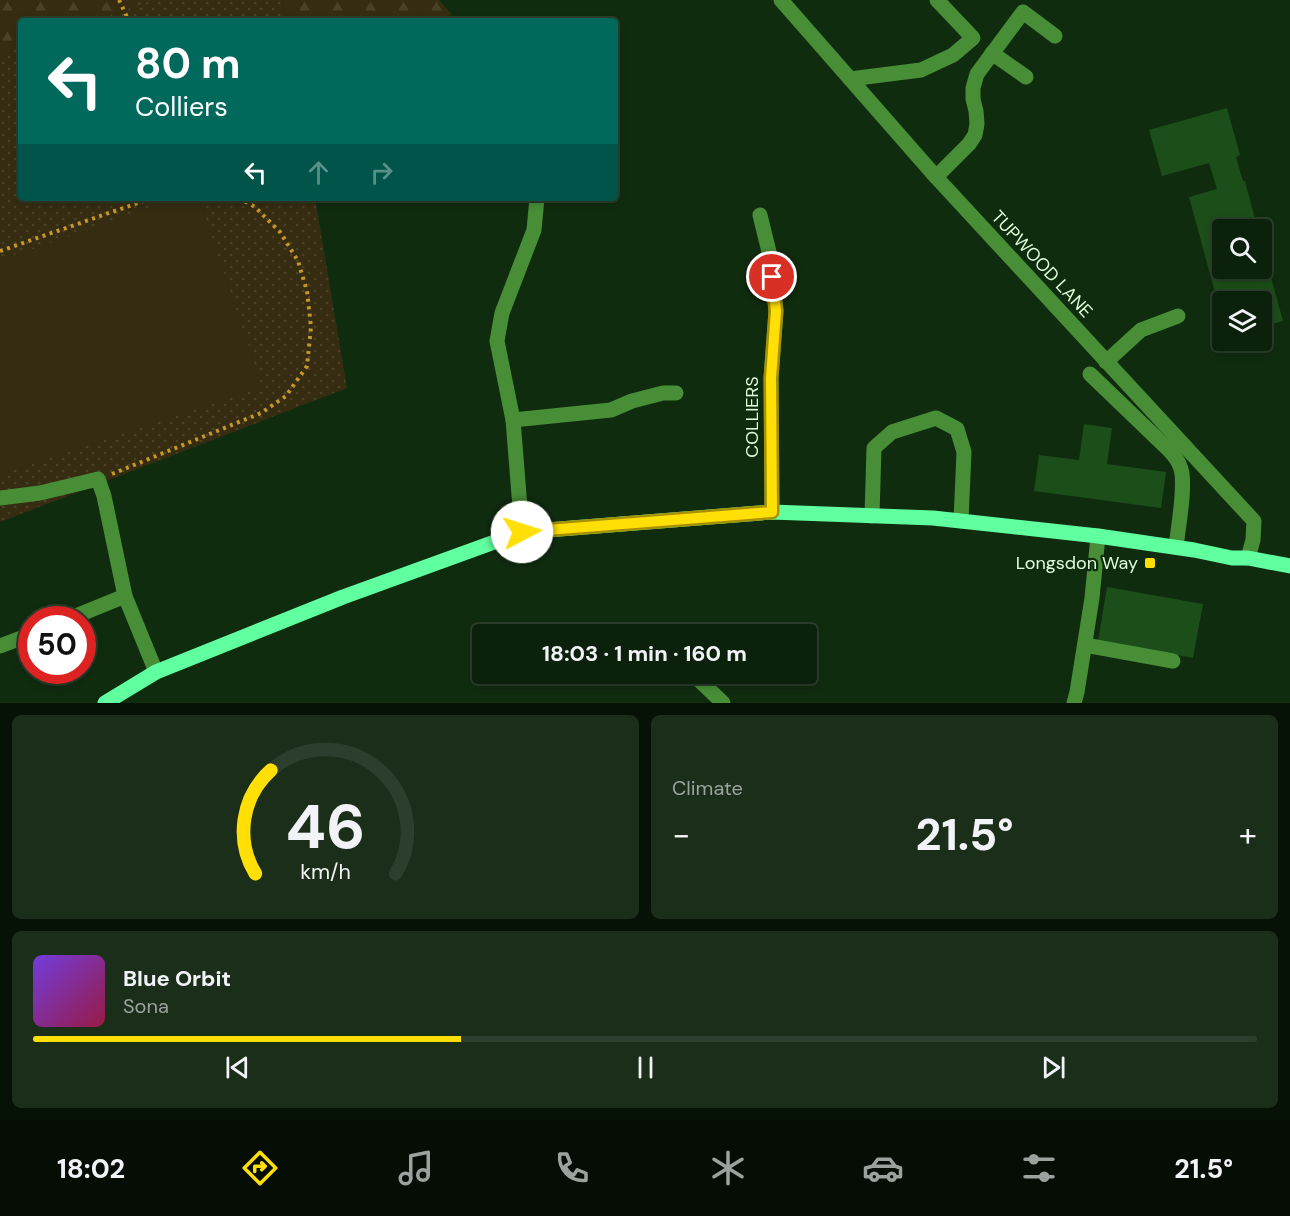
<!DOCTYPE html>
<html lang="en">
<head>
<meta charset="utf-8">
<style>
  body { margin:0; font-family:"DM Sans",sans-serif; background:#1a2e19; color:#f1f3f6; height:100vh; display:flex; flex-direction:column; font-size:22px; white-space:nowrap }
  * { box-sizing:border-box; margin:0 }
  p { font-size:20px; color:#9aa39d }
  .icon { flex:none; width:33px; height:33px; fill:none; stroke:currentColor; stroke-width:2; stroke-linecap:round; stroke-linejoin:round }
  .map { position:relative; height:703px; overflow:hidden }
  .side { display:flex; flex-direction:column; gap:12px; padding:12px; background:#071206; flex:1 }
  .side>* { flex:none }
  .top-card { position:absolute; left:18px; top:18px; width:600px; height:183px; border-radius:6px; box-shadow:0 3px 9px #0003,0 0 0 2px #2c3e2c; background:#00695c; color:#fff; overflow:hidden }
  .tools { position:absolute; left:1212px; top:219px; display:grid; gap:12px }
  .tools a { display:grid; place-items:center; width:60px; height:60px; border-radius:6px; background:#0c210b; box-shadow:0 3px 9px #0003,0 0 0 2px #2c3e2c; font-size:30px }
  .speed { position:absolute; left:18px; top:606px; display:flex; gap:12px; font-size:30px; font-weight:700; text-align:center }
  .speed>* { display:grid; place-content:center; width:78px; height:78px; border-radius:50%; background:#0c210b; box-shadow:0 3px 9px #0003,0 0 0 2px #2c3e2c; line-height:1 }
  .speed .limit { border:9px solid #d22; background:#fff; color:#111 }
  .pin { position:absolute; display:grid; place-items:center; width:51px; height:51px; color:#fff; margin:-26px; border:3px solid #fff; border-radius:50%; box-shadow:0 2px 6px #0007 }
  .me { position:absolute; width:66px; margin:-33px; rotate:85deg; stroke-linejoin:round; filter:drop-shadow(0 0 4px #0008) }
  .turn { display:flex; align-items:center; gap:21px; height:126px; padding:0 18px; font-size:27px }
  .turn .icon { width:78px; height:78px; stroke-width:2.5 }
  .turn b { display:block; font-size:42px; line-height:51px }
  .lanes { display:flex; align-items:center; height:57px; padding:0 18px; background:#0003; justify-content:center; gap:30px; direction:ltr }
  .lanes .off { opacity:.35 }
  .big { font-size:45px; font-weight:700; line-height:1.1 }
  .side .card { flex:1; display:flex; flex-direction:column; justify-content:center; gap:9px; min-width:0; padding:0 21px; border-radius:9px; background:#1a2e19 }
  .side .dial { align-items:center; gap:0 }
  .dial svg { height:156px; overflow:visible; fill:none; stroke:#2c3e2c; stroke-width:7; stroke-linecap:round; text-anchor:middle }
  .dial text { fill:#f1f3f6; stroke:none }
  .song { display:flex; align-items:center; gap:18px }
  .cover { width:72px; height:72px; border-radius:9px; background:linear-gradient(135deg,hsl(260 70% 55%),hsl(340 70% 35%)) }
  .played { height:6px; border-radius:3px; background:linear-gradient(90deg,#ffdf05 35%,#2c3e2c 35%) }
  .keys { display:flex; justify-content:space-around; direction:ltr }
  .heat { display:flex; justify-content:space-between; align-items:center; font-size:33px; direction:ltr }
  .side .tiles { flex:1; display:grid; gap:12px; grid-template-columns:1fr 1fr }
  .card:last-child { grid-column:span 2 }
  .trip { position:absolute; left:472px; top:624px; width:345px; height:60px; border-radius:6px; background:#0c210b; box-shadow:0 3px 9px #0003,0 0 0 2px #2c3e2c; font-weight:700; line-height:60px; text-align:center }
  .dock { display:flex; height:96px; justify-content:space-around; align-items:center; background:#050d04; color:#9aa39d }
  .dock .icon { width:42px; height:42px }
  .dock .selected { color:#ffdf05 }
  .dock b { font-size:27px; color:#f1f3f6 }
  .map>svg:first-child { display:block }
  .forest { fill:url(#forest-firs) }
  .park { fill:url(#park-dots) }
  .pitch { fill:#362c11 }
  .building { fill:#1b4e19 }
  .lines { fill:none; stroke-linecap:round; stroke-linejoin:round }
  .path { stroke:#c69827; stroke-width:4; stroke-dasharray:3 4.5; stroke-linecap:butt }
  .minor { stroke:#478e37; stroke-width:15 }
  .major { stroke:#60ffa0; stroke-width:15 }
  .route-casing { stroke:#a69103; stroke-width:15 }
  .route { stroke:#ffdf05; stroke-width:10 }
  .poi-dot { fill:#ffdf05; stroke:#102c0f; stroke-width:2 }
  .labels { text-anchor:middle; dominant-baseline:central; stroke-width:4.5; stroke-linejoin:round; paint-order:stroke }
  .street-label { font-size:18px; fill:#deffd9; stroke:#102c0f }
  .poi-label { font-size:18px; fill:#deffd9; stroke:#102c0f; text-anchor:end }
</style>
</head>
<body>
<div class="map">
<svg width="1290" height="703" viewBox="0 0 1290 703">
  <defs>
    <pattern id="forest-firs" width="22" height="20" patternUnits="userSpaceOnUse" patternTransform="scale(1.5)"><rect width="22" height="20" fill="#362c11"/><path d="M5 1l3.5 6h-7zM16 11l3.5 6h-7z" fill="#494128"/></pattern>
    <pattern id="park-dots" width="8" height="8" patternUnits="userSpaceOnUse" patternTransform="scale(1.5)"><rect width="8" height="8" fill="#362c11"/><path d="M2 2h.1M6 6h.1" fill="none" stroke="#494128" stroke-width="1.8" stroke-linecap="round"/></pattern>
  </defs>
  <rect width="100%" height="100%" fill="#102c0f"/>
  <g class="forest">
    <polygon points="0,0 154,0 93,21 21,21 21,46 0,53"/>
    <polygon points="282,0 439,0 452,15 429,21 285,21"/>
  </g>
  <g class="park">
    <polygon points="154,0 282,0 285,21 93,21"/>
    <polygon points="21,46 21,198 315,198 347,388 0,522 0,53"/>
  </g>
  <polygon class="pitch" points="182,198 199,198 262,386 0,475 0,260"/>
  <g class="building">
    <polygon points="1227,108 1240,155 1236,157 1243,181 1245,181 1258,230 1222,230 1222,268 1262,268 1262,245 1283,321 1262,327 1262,302 1222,302 1222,318 1189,197 1217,189 1209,163 1162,176 1149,130"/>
    <polygon points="1084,424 1112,428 1107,464 1166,472 1161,508 1034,491 1039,455 1079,460"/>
    <polygon points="1107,587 1203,604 1193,658 1098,641"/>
  </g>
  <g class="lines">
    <g class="path">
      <polyline points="119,0 129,21"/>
      <polyline points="0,251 152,198"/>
      <polyline points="112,474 261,413 286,396 307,366 311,327 307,291 298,261 280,232 255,207 239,198"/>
    </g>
    <g class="minor">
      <polyline points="781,0 936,177 1254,521 1253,540 1248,558"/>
      <polyline points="992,53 1026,77"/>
      <polyline points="850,79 921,70 953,55 973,38 937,0"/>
      <polyline points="936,177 969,144 975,135 977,124 976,111 973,99 973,88 977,74 1023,12 1055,36"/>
      <polyline points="760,215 771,260 776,311 771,378 772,512"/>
      <polyline points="1106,362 1141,330 1178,316"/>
      <path d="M1090,374L1168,449C1174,455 1179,461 1181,469C1186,486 1178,528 1176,547"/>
      <polyline points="513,420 611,410 632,401 663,393 676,393"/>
      <polyline points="0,498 40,493 98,479 104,496 125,596 156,672"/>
      <polyline points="872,516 874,448 892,432 936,418 957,429 964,452 961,521"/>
      <polyline points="522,532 513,420 497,341 502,313 534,230 537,198"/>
      <polyline points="66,620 125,596"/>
      <polyline points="1085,645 1173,661"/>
      <polyline points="0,646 32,634"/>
      <polyline points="689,674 697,678 723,703"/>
      <polyline points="1074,703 1077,692 1092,598 1098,536"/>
    </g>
    <polyline class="major" points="105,703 156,672 343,597 522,532 772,512 933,518 1098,536 1194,550 1232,558 1248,558 1290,566"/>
  </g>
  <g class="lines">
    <g class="route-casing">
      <polyline id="route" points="522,532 772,512 771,378 776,311 772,277"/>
    </g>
    <use href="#route" class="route"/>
  </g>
  <rect class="poi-dot" x="1144" y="557" width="12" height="12" rx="3"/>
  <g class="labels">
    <g class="street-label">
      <text transform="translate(1042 264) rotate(47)">TUPWOOD LANE</text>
      <text transform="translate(752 417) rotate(-90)">COLLIERS</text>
    </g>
    <g class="poi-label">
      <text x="1138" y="563">Longsdon Way</text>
    </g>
  </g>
</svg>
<div class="tools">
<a><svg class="icon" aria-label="search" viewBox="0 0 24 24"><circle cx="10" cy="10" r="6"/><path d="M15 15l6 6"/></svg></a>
<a><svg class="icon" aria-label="layers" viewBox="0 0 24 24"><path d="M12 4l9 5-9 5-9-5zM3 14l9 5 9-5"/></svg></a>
</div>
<div class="speed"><div class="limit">50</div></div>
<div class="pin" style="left:772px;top:277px;background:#d93025"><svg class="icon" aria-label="arrive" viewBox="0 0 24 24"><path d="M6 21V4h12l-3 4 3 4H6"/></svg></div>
<svg class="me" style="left:522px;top:532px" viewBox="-20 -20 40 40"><circle r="19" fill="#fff"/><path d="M0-13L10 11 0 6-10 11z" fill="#ffdf05"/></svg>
<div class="trip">18:03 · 1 min · 160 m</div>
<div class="top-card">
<div class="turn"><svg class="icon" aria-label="left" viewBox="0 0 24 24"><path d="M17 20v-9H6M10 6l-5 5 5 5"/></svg><div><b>80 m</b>Colliers</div></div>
<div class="lanes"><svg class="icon" aria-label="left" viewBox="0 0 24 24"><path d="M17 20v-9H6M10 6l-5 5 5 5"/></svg><svg class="icon off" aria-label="ahead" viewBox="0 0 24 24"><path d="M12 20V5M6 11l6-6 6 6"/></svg><svg class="icon off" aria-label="right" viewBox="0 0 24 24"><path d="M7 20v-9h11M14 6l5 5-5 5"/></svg></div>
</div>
</div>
<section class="side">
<div class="tiles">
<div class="card dial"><svg viewBox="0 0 100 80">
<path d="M14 69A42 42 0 1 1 86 69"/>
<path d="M14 69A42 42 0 0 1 22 16" stroke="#ffdf05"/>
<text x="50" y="56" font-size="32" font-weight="700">46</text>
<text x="50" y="72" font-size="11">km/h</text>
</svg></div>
<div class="card"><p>Climate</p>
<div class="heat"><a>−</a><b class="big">21.5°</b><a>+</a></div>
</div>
<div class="card">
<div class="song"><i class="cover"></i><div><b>Blue Orbit</b><p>Sona</p></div></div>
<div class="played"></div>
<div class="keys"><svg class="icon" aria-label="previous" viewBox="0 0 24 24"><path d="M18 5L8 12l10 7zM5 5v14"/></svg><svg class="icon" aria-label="pause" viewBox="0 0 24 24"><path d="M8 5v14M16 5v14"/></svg><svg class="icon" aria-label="next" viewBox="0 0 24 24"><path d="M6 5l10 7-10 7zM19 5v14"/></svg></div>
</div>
</div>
</section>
<nav class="dock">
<b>18:02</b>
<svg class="icon selected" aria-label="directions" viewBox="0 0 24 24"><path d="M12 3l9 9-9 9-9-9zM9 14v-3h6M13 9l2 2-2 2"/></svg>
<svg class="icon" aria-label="music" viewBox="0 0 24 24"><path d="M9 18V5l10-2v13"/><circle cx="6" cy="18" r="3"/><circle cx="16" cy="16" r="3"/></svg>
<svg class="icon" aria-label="phone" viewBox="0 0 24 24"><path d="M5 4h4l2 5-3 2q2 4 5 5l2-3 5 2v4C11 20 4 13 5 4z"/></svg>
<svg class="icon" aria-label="climate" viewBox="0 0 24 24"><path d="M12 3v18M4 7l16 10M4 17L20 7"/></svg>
<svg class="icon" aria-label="car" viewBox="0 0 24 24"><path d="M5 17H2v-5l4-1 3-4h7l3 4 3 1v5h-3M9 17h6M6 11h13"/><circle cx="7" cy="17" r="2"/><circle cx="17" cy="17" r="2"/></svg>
<svg class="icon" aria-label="filters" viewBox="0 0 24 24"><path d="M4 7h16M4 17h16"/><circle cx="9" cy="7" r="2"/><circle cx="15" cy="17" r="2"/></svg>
<b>21.5°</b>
</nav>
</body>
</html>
